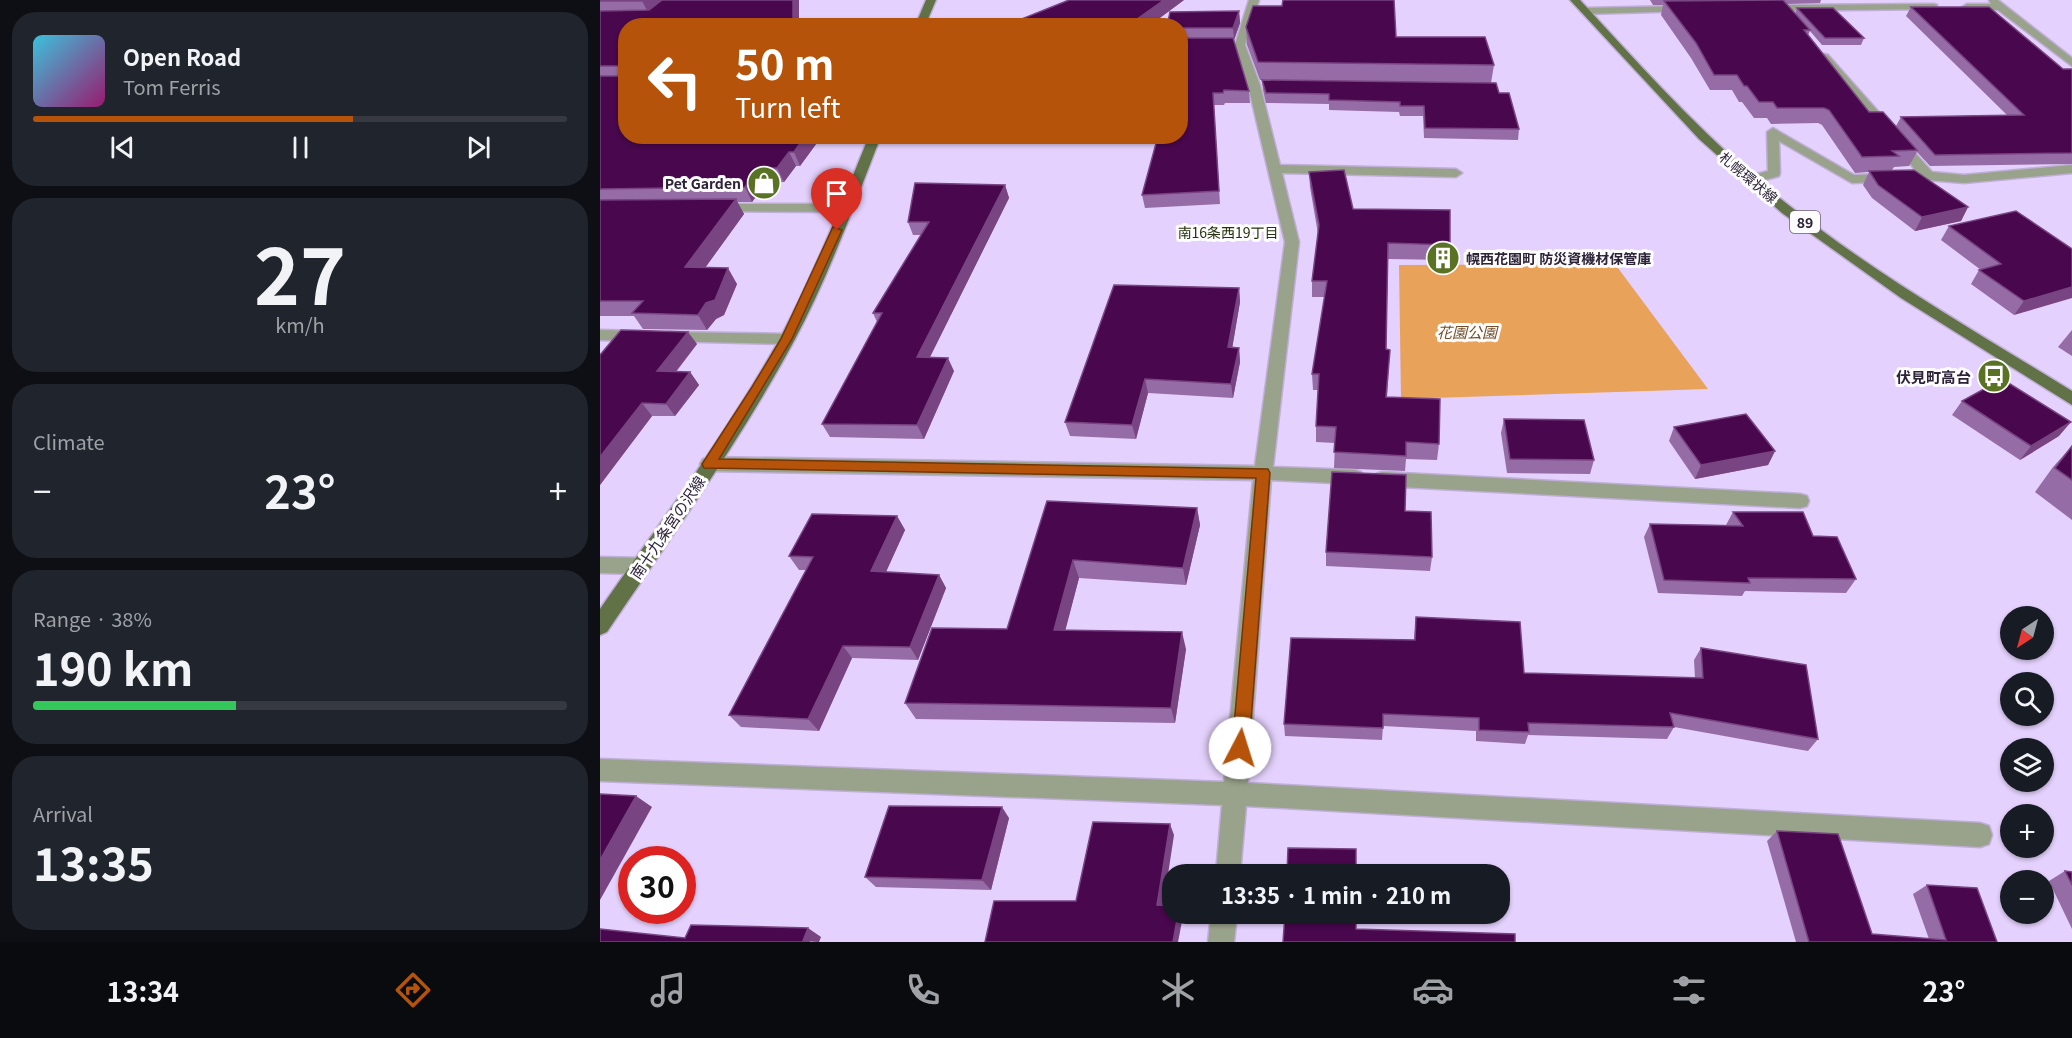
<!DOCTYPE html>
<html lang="en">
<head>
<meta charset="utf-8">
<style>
  body { margin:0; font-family:Georgia,"Noto Sans JP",serif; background:#20242c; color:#f1f3f6; height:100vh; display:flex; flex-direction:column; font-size:22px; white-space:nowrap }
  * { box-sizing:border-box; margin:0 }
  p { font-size:20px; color:#9ea1a6 }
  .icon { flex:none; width:33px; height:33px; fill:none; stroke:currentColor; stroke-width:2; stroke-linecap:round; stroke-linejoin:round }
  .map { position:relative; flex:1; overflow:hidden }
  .side { display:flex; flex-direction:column; gap:12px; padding:12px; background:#0d0f14; width:600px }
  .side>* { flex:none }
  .top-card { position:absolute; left:18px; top:18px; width:570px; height:126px; border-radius:24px; box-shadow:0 2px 4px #0004; background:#b45309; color:#fff; overflow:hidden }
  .needle { width:39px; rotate:216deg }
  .buttons { position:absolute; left:1400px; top:606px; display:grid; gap:12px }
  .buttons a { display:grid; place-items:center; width:54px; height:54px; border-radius:50%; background:#171b24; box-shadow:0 2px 4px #0004; font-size:30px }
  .speed { position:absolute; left:18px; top:846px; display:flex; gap:12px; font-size:30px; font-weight:700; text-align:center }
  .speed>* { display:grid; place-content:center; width:78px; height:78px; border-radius:50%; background:#171b24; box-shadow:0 2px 4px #0004; line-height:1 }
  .speed .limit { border:9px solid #d22; background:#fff; color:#111 }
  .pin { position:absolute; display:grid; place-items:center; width:51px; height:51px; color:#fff; margin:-62px -26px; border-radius:50% 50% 50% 0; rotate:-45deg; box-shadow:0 0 6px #0007 }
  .pin .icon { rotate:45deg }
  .me { position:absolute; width:66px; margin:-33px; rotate:5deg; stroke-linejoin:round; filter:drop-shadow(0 0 4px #0008) }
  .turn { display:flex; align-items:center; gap:21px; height:126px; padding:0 18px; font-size:27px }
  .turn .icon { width:78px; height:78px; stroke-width:2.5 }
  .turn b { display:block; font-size:42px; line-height:51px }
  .big { font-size:45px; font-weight:700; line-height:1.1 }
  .side .card { flex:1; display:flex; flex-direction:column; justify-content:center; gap:9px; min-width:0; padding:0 21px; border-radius:24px; background:#20242c }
  .side .dial { align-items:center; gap:0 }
  .dial b { font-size:78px; line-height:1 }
  .song { display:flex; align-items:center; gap:18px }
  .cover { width:72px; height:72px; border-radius:9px; background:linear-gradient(135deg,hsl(190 70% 55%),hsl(320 70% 35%)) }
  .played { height:6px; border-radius:3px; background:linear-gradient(90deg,#b45309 60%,#363941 60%) }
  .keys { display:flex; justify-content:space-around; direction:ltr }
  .heat { display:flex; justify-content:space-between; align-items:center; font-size:33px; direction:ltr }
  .charge { height:9px; border-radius:4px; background:linear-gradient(90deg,#34c759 38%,#363941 0) }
  .trip { position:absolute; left:562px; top:864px; width:348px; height:60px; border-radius:24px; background:#171b24; box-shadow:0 2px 4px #0004; font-weight:700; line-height:60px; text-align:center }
  .menu { display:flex; height:96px; justify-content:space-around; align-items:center; background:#090b0e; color:#9ea1a6 }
  .menu .icon { width:42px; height:42px }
  .menu .on { color:#b45309 }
  .menu b { font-size:27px; color:#f1f3f6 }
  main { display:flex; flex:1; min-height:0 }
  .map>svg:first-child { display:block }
  .green { fill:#e8a25a }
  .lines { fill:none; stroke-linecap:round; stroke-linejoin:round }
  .minor-casing { stroke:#bfaed6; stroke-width:3 }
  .major-casing { stroke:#bfaed6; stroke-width:3 }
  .minor { fill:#99a28b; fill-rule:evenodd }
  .major { fill:#627247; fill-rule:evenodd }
  .wall { fill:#966ca6 }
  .shaded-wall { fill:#784482 }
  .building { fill:#49074e; stroke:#784482; stroke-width:1.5 }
  .route { fill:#b45309; stroke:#753606; stroke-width:1.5 }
  .labels { text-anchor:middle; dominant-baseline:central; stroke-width:6; stroke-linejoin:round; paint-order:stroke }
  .far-street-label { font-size:14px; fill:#2d2338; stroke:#fcfcfc }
  .far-poi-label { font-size:14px; font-weight:bold; fill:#2d2338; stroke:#fcfcfc; text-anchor:end }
  .shield { fill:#fcfcfc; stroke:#6b6473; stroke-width:1.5 }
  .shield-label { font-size:14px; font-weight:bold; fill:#2d2338 }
  .far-neighbourhood-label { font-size:14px; fill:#26320d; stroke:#fcfcfc }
  .park-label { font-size:15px; font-style:italic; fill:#734d25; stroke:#fcfcfc }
  .poi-label { font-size:15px; font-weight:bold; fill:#2d2338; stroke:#fcfcfc; text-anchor:end }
  .street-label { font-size:15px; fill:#2d2338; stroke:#fcfcfc }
</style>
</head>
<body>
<main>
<section class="side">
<div class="card">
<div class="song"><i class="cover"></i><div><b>Open Road</b><p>Tom Ferris</p></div></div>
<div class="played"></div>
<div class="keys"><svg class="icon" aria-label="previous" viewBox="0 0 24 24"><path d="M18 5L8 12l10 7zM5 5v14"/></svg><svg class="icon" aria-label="pause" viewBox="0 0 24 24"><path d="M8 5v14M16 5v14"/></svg><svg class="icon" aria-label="next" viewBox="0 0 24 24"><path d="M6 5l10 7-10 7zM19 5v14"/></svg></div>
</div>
<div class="card dial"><b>27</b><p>km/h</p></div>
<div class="card"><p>Climate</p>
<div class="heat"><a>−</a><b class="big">23°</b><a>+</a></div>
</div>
<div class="card"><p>Range · 38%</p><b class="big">190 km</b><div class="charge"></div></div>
<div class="card"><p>Arrival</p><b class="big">13:35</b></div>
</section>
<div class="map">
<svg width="1472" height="942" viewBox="0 0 1472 942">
  <rect width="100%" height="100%" fill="#e4d1fd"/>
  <polygon class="green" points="1015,264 1108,389 801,399 799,265"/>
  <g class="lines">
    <g class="minor-casing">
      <g id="minor">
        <polygon points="649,0 659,0 645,45 660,85 680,165 856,169 862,173 856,177 682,173 699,242 673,467 755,470 761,472 764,477 761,482 755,484 671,480 648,783 1380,823 1389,826 1392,835 1389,844 1380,847 646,806 640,874 616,874 622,805 0,781 0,759 624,782 653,480 109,471 103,469 100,464 103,459 109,457 655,466 685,242 648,85 635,45"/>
        <polygon points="1389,0 1398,0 1472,58 1472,66 1398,10 1367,10 1362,7 1367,4 1391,4"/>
        <polygon points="1334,4 1337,5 1337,9 1166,11 1161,8 1166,5"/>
        <polygon points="1085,6 1088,7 1088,11 985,14 980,11 985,8"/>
        <polygon points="1224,54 1228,55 1332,172 1364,175 1472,165 1472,173 1364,183 1328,180 1252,183 1179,141 1180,173 1179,176 1151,184 1146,183 1145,180 1146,177 1168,171 1167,132 1173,128 1254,175 1318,173 1220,59 1220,55"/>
        <polygon points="116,204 246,204 253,208 246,212 111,211 109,208"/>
        <polygon points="0,330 41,331 49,336 41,341 0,340"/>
        <polygon points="68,332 187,334 195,339 187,344 62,341 60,337"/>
        <polygon points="782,472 1200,494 1207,496 1209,501 1207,506 1200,508 782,486 776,484 773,479 776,474"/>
        <polygon points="0,557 41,558 48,560 51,566 48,572 41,574 0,573"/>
        <polygon points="611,914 637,914 634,942 608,942"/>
      </g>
    </g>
    <g class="major-casing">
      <g id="major">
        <polygon points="326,0 336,0 325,26 315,26"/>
        <path d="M970,0H980C1035,60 1090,121 1152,175C1249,259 1363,324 1472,391V405L1301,298L1182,213L1099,139Z"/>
        <path d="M269,136H281C254,205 229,276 194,341C139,443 71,537 7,632L0,635V609C61,521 127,434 179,340C214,275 241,205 269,136Z"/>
      </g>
    </g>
    <use href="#minor" class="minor"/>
    <use href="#major" class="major"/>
  </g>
  <g class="wall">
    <polygon points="0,0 199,0 26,136 222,136 200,166 196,166 184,182 166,183 152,202 137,202 144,214 105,268 137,284 124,315 116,319 107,330 43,329 34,316 0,316"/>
    <polygon points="584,0 549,26 415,26 414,22"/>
    <polygon points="1050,0 1221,0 1220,3 1186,4 1195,14 1197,8 1264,38 1261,45 1222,45 1210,31 1208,35 1269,112 1296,126 1301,117 1407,115 1306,16 1311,7 1463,69 1472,69 1472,164 1330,166 1317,152 1309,166 1294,167 1292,170 1368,207 1361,221 1315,231 1272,198 1263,185 1269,172 1255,173 1222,125 1218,123 1171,124 1167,118 1154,118 1142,102 1139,102 1132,90 1110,90 1091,58 1061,15 1063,5 1053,5"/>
    <polygon points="639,11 640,23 634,40 649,91 650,103 625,103 624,105 614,105 620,204 545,208 542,195 580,136 580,26"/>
    <polygon points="646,27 796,37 894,65 891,83 660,80 647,45"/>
    <polygon points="662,80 899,93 919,129 918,140 824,138 823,116 800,116 799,112 729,110 729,104 666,103 663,90"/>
    <polygon points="709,172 753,209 850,245 848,260 788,259 786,349 789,366 787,397 839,444 837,460 806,459 805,471 734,468 735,443 716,442 716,426 718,390 713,390 712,374 725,297 712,297 712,281 718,234 710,187"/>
    <polygon points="405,185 409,198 330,357 354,371 324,439 230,437 222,424 277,322 273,313 321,235 313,235 308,222"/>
    <polygon points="1349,226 1472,249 1414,315 1371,284 1379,270 1381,270 1341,240"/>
    <polygon points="639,288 640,302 632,348 639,348 640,362 633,398 548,393 536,439 470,436 465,422"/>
    <polygon points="1472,330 1472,356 1458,347"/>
    <polygon points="97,344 76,372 90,372 99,385 75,416 52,416 0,485 0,355"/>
    <polygon points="1362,401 1459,436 1420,460 1352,415"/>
    <polygon points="904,419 994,460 990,474 907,473 901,433"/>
    <polygon points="1074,427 1175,451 1168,465 1095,479 1069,441"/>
    <polygon points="1472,446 1472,520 1435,492 1453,467"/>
    <polygon points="447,501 597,508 600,525 586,585 479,578 465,630 586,649 575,723 316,719 305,703 407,629"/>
    <polygon points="805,511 832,557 830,571 726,566 726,552"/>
    <polygon points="1133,512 1213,536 1256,579 1246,593 1145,591 1142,596 1058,593 1044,537 1050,524 1126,525"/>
    <polygon points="297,516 305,530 286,572 339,575 346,588 318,660 252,658 219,731 141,727 129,715 206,570 199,570 189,556"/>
    <polygon points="816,617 924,673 1095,678 1094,660 1101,648 1218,739 1208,751 1074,727 1067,739 928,735 925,744 876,741 876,731 783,726 782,740 685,736 684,724 814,640"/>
    <polygon points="409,818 391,890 276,887 265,877"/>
    <polygon points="1177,831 1272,934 1329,939 1313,894 1327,885 1397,942 1196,942 1167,841"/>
    <polygon points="1465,871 1472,872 1472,929 1449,881"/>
  </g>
  <g class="shaded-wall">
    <polygon points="43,0 66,0 49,14 42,1"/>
    <rect x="193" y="0" width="6" height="26"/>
    <polygon points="564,0 584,0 549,26 530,26 530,24"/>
    <polygon points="639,11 640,23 634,40 633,28"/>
    <polygon points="205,136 222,136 200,166 194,152"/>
    <polygon points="189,152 196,166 184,182 177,168"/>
    <polygon points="159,168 166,183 152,202 145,187"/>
    <polygon points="405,185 409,198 323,371 317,357"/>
    <polygon points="136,199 144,214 94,283 85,267"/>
    <polygon points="1368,207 1361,221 1315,231 1322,217"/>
    <polygon points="128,268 137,284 124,315 116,319 107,330 98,315"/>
    <polygon points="1472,287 1472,298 1414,315 1424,301"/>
    <polygon points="639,288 640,302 630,361 628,347"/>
    <polygon points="88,332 97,344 66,384 57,371"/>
    <polygon points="639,348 640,362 633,398 631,384"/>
    <polygon points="348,358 354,371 324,439 317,425"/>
    <polygon points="90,372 99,385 75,416 66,404"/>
    <polygon points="545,379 548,393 536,439 532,425"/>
    <polygon points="42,403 52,416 0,485 0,457"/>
    <polygon points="1471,422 1459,436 1420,460 1431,446"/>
    <polygon points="1175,451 1168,465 1095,479 1101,465"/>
    <polygon points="597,508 600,525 586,585 583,568"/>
    <polygon points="297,516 305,530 280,585 271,571"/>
    <polygon points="473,560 479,578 461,647 454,630"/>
    <polygon points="339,575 346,588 318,660 310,647"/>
    <polygon points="582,632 586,649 575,723 571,708"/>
    <polygon points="243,646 252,658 219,731 208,719"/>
    <polygon points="36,796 52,807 0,900 0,860"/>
    <polygon points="402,807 409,818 391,890 382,880"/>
    <polygon points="570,824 574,835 562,914 557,905"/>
    <polygon points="578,914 582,914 583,916 578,942 573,942"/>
    <polygon points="208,928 221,937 219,942 203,941"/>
  </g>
  <g class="building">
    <polygon points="0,0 43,0 42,1 0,1"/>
    <polygon points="62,0 193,0 193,26 26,26 26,136 205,136 194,152 189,152 177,168 159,168 145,187 0,189 0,76 18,76 20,68 18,66 0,66 0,11 49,10"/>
    <polygon points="469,0 564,0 530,24 414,22"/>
    <polygon points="683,0 794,0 796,37 885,37 894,65 658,62 646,27 653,6 682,6"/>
    <polygon points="1183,0 1210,30 1204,30 1269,112 1283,112 1317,150 1292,151 1299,156 1262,157 1229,110 1224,108 1177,108 1173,102 1159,102 1147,86 1144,86 1137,75 1114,75 1096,43 1064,1"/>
    <polygon points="1311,7 1389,7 1463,69 1472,69 1472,153 1335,155 1301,117 1424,115"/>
    <polygon points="1197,8 1233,8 1264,38 1225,38"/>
    <polygon points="639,11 633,28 580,28 580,26 567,26 570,12"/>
    <polygon points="580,38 633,38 649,91 624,90 623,93 613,93 619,191 542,195 558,136 580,136"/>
    <polygon points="662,80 896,83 899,93 909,93 919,129 825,128 824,106 800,106 800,102 729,100 729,94 666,93"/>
    <polygon points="744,170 753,209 850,210 850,245 788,243 786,349 790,350 786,397 840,399 839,444 806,442 806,456 734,452 736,427 716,426 719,374 712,374 727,281 712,281 719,225 709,172"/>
    <polygon points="1314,170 1368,207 1322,217 1278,185 1269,171"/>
    <polygon points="315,183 405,185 317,357 348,358 317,425 222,424 282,313 273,313 329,222 308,222"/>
    <polygon points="136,199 85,267 128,268 115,300 106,303 98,315 32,313 43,301 0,301 0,200"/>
    <polygon points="1416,211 1472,249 1472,287 1424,301 1379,270 1401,264 1349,226"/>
    <polygon points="514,285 639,288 628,347 639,348 631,384 545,379 532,425 465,422"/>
    <polygon points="21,330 88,332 57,371 90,372 66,404 42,403 0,457 0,355"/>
    <polygon points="1402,379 1471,422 1431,446 1362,401"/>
    <polygon points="1146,414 1175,451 1101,465 1074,427"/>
    <polygon points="904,419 984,420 994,460 910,459"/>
    <polygon points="1472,446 1472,480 1455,468"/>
    <polygon points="732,472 806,475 805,511 831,512 832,557 726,552"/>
    <polygon points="447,501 597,508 583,568 473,560 454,630 582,632 571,708 305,703 332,628 407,629"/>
    <polygon points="1133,512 1203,512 1213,536 1237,537 1256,579 1148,578 1150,583 1064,580 1050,524 1143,526"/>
    <polygon points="212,514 297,516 271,571 339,575 310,647 243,646 208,719 129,715 213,557 189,556"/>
    <polygon points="816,617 920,622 924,673 1103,678 1101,648 1206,665 1218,739 1070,713 1074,727 928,723 929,732 879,730 879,718 783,714 783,728 684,724 691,638 815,640"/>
    <polygon points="0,794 36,796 0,860"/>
    <polygon points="289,806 402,807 382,880 265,877"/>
    <polygon points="493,822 570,824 557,905 573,906 573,914 578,914 573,942 385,942 394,901 476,901"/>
    <polygon points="1177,831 1238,834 1272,934 1346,940 1327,885 1377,888 1397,942 1209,942"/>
    <polygon points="688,848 756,849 756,874 687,874"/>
    <polygon points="1465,871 1472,872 1472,885"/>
    <polygon points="685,914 756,914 756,929 915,934 915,942 683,942"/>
    <polygon points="91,925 208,928 203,941 210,942 0,942 0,929 85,938"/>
  </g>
  <polygon class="route" points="233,227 242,230 192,339 119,459 668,469 670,473 649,748 646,754 640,756 634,754 632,748 656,478 104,468 102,464 104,461 152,387 181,339"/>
  <defs>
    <g id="shop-disc" transform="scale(1.725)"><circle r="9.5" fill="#5a7223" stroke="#fcfcfc"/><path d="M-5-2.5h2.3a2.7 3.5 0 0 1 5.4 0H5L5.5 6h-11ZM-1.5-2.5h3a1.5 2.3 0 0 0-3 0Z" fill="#fff"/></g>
    <g id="building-disc" transform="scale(1.725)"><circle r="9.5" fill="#5a7223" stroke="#fcfcfc"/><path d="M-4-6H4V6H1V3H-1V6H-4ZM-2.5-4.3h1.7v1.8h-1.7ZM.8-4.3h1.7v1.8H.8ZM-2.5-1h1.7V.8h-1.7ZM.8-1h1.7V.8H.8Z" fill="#fff"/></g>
    <g id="bus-disc" transform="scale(1.725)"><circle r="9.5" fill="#5a7223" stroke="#fcfcfc"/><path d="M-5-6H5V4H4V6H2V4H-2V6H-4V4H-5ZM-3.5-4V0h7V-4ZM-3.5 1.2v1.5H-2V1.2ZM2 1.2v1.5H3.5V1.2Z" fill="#fff"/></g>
  </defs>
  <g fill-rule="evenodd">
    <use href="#shop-disc" x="164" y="183"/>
    <use href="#building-disc" x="843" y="258"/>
    <use href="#bus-disc" x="1394" y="376"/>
  </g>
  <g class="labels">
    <g class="far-street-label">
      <text transform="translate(1149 177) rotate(40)">札幌環状線</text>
    </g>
    <g class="far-poi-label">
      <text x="141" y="183">Pet Garden</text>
      <text x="866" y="258" text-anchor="start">幌西花園町 防災資機材保管庫</text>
    </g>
    <rect class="shield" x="1190" y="211" width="30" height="22" rx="4.5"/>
    <g class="shield-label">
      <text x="1205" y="222">89</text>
    </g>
    <g class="far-neighbourhood-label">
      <text x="628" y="232">南16条西19丁目</text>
    </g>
    <g class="park-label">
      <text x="867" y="331">花園公園</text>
    </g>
    <g class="poi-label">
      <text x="1371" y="376">伏見町高台</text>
    </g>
    <g class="street-label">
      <text transform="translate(67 527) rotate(-56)">南十九条宮の沢線</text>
    </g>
  </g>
</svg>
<div class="buttons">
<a><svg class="needle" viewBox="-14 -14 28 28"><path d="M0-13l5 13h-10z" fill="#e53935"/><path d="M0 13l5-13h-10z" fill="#9ea1a6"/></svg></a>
<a><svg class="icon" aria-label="search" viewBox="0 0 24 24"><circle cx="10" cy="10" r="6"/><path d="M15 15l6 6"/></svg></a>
<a><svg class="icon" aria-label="layers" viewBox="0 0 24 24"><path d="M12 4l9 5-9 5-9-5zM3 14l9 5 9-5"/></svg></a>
<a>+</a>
<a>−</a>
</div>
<div class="speed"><div class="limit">30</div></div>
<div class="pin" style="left:237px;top:230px;background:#d93025"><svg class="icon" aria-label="arrive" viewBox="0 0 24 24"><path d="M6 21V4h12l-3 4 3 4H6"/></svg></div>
<svg class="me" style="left:640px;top:748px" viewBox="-20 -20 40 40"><circle r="19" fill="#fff"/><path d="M0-13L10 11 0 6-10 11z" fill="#b45309"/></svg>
<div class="trip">13:35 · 1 min · 210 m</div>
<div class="top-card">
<div class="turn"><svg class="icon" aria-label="left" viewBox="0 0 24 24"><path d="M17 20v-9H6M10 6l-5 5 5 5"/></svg><div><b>50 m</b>Turn left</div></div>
</div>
</div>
</main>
<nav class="menu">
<b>13:34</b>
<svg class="icon on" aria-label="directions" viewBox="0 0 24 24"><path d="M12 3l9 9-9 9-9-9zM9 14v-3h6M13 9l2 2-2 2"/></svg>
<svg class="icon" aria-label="music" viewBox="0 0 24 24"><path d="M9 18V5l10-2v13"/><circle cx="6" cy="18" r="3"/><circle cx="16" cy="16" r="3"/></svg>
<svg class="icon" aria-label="phone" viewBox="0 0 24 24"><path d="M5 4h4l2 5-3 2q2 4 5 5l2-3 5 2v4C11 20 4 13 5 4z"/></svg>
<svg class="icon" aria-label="climate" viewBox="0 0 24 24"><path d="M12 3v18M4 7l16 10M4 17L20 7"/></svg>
<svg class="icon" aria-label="car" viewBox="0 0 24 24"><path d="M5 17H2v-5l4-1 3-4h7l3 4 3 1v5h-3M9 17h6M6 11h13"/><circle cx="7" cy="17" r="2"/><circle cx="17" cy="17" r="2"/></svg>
<svg class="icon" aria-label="filters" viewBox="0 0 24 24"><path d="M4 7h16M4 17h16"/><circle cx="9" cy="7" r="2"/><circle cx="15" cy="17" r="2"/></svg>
<b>23°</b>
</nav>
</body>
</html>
